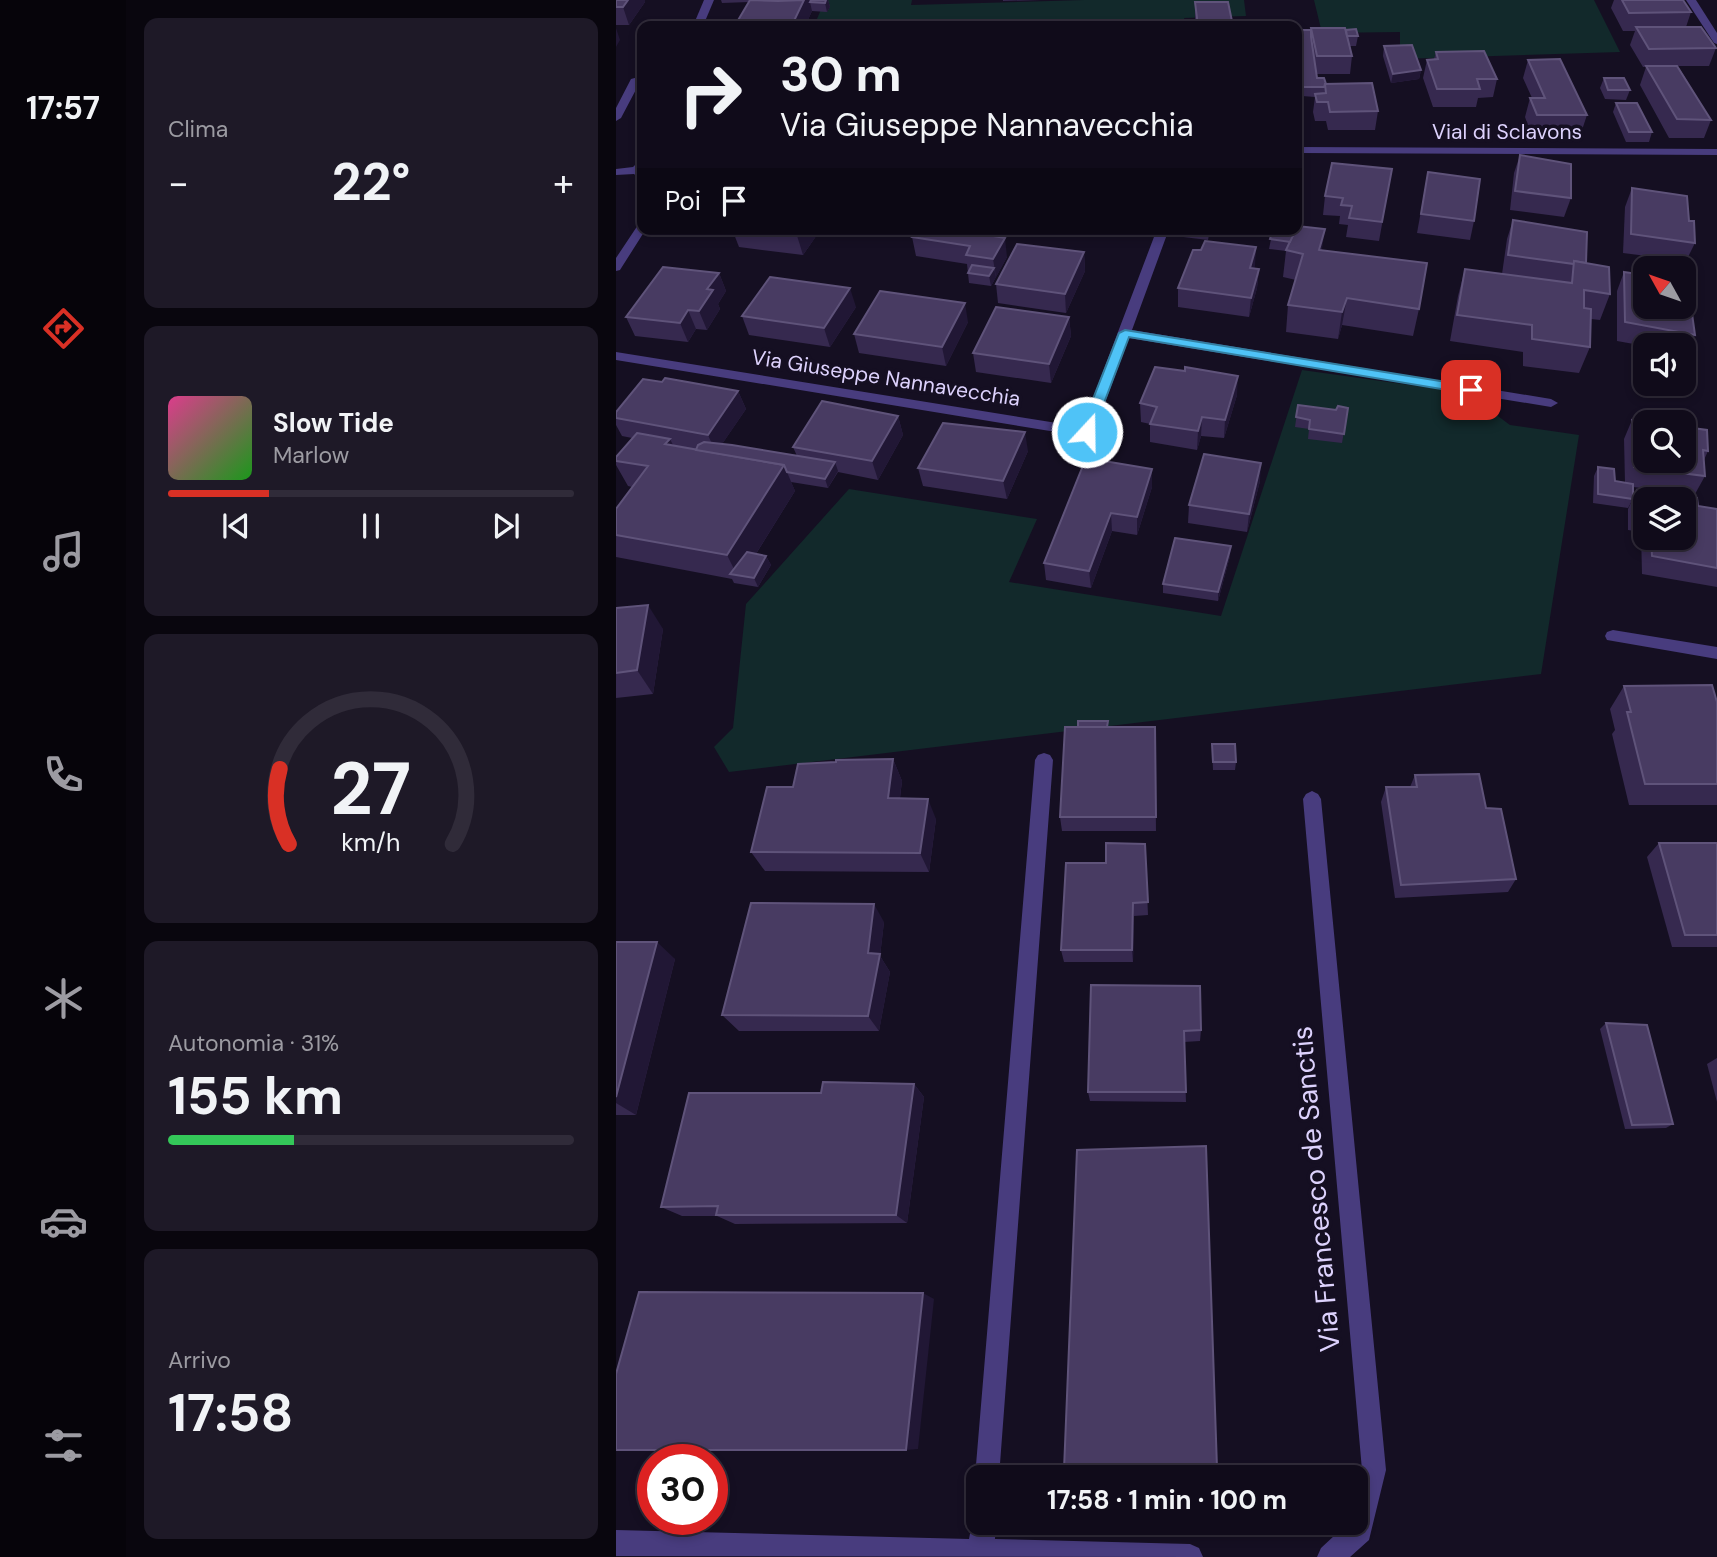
<!DOCTYPE html>
<html lang="it">
<head>
<meta charset="utf-8">
<style>
  body { margin:0; font-family:"DM Sans",sans-serif; background:#1e1927; color:#f1f3f6; height:100vh; display:flex; flex-direction:column; font-size:26px; white-space:nowrap }
  * { box-sizing:border-box; margin:0 }
  p { font-size:23px; color:#9c9ba2 }
  .icon { flex:none; width:38px; height:38px; fill:none; stroke:currentColor; stroke-width:2; stroke-linecap:round; stroke-linejoin:round }
  .map { position:relative; flex:1; overflow:hidden }
  .drawer { display:flex; flex-direction:column; gap:18px; padding:18px; background:#09060e; width:490px }
  .drawer>* { flex:none }
  .banner { position:absolute; left:21px; top:21px; width:665px; height:214px; border-radius:14px; box-shadow:0 4px 10px #0003,0 0 0 2px #302b39; background:#100b1a; color:#f1f3f6; overflow:hidden }
  .needle { width:46px; rotate:310deg }
  .tools { position:absolute; left:1017px; top:256px; display:grid; gap:14px }
  .tools a { display:grid; place-items:center; width:63px; height:63px; border-radius:14px; background:#100b1a; box-shadow:0 4px 10px #0003,0 0 0 2px #302b39; font-size:35px }
  .speed { position:absolute; left:21px; top:1444px; display:flex; gap:14px; font-size:35px; font-weight:700; text-align:center }
  .speed>* { display:grid; place-content:center; width:91px; height:91px; border-radius:50%; background:#100b1a; box-shadow:0 4px 10px #0003,0 0 0 2px #302b39; line-height:1 }
  .speed .limit { border:10px solid #d22; background:#fff; color:#111 }
  .pin { position:absolute; display:grid; place-items:center; width:60px; height:60px; color:#fff; margin:-30px; border-radius:14px; box-shadow:0 4px 10px #0006 }
  .me { position:absolute; width:77px; margin:-38px; rotate:21deg; stroke-linejoin:round; filter:drop-shadow(0 0 5px #0008) }
  .turn { display:flex; align-items:center; gap:24px; height:147px; padding:0 28px; font-size:32px }
  .turn .icon { width:91px; height:91px; stroke-width:2.5 }
  .turn b { display:block; font-size:49px; line-height:60px }
  .then { display:flex; align-items:center; height:66px; padding:0 28px; background:#0003; gap:14px; font-size:26px }
  .big { font-size:52px; font-weight:700; line-height:1.1 }
  .drawer .tile { flex:1; display:flex; flex-direction:column; justify-content:center; gap:10px; min-width:0; padding:0 24px; border-radius:14px; background:#1e1927 }
  .drawer .dial { align-items:center; gap:0 }
  .dial svg { height:182px; overflow:visible; fill:none; stroke:#302b39; stroke-width:7; stroke-linecap:round; text-anchor:middle }
  .dial text { fill:#f1f3f6; stroke:none }
  .song { display:flex; align-items:center; gap:21px }
  .cover { width:84px; height:84px; border-radius:10px; background:linear-gradient(135deg,hsl(330 70% 55%),hsl(120 70% 35%)) }
  .played { height:7px; border-radius:4px; background:linear-gradient(90deg,#d93025 25%,#302b39 25%) }
  .keys { display:flex; justify-content:space-around; direction:ltr }
  .heat { display:flex; justify-content:space-between; align-items:center; font-size:38px; direction:ltr }
  .charge { height:10px; border-radius:5px; background:linear-gradient(90deg,#34c759 31%,#302b39 0) }
  .trip { position:absolute; left:350px; top:1465px; width:402px; height:70px; border-radius:14px; background:#100b1a; box-shadow:0 4px 10px #0003,0 0 0 2px #302b39; font-weight:700; line-height:70px; text-align:center }
  main { display:flex; flex:1; min-height:0 }
  .dock { display:flex; flex-direction:column; width:126px; justify-content:space-around; align-items:center; background:#06040a; color:#9c9ba2 }
  .dock .icon { width:49px; height:49px }
  .dock .on { color:#d93025 }
  .dock b { font-size:32px; color:#f1f3f6 }
  .map>svg:first-child { display:block }
  .green { fill:#12292b }
  .lines { fill:none; stroke-linecap:round; stroke-linejoin:round }
  .minor { fill:#483c7e; fill-rule:evenodd }
  .wall { fill:#36294f; fill-rule:evenodd }
  .shaded-wall { fill:#211735 }
  .building { fill:#483b62; stroke:#5f537a; stroke-width:2 }
  .route { fill:#4fc3f7; stroke:#337fa1; stroke-width:2 }
  .labels { text-anchor:middle; dominant-baseline:central; stroke-width:7; stroke-linejoin:round; paint-order:stroke }
  .far-street-label { font-size:21px; fill:#ddd2fd; stroke:#150f22 }
  .near-street-label { font-size:28px; fill:#ddd2fd; stroke:#150f22 }
</style>
</head>
<body>
<main>
<nav class="dock">
<b>17:57</b>
<svg class="icon on" aria-label="directions" viewBox="0 0 24 24"><path d="M12 3l9 9-9 9-9-9zM9 14v-3h6M13 9l2 2-2 2"/></svg>
<svg class="icon" aria-label="music" viewBox="0 0 24 24"><path d="M9 18V5l10-2v13"/><circle cx="6" cy="18" r="3"/><circle cx="16" cy="16" r="3"/></svg>
<svg class="icon" aria-label="phone" viewBox="0 0 24 24"><path d="M5 4h4l2 5-3 2q2 4 5 5l2-3 5 2v4C11 20 4 13 5 4z"/></svg>
<svg class="icon" aria-label="climate" viewBox="0 0 24 24"><path d="M12 3v18M4 7l16 10M4 17L20 7"/></svg>
<svg class="icon" aria-label="car" viewBox="0 0 24 24"><path d="M5 17H2v-5l4-1 3-4h7l3 4 3 1v5h-3M9 17h6M6 11h13"/><circle cx="7" cy="17" r="2"/><circle cx="17" cy="17" r="2"/></svg>
<svg class="icon" aria-label="filters" viewBox="0 0 24 24"><path d="M4 7h16M4 17h16"/><circle cx="9" cy="7" r="2"/><circle cx="15" cy="17" r="2"/></svg>
</nav>
<section class="drawer">
<div class="tile"><p>Clima</p>
<div class="heat"><a>−</a><b class="big">22°</b><a>+</a></div>
</div>
<div class="tile">
<div class="song"><i class="cover"></i><div><b>Slow Tide</b><p>Marlow</p></div></div>
<div class="played"></div>
<div class="keys"><svg class="icon" aria-label="previous" viewBox="0 0 24 24"><path d="M18 5L8 12l10 7zM5 5v14"/></svg><svg class="icon" aria-label="pause" viewBox="0 0 24 24"><path d="M8 5v14M16 5v14"/></svg><svg class="icon" aria-label="next" viewBox="0 0 24 24"><path d="M6 5l10 7-10 7zM19 5v14"/></svg></div>
</div>
<div class="tile dial"><svg viewBox="0 0 100 80">
<path d="M14 69A42 42 0 1 1 86 69"/>
<path d="M14 69A42 42 0 0 1 10 36" stroke="#d93025"/>
<text x="50" y="56" font-size="32" font-weight="700">27</text>
<text x="50" y="72" font-size="11">km/h</text>
</svg></div>
<div class="tile"><p>Autonomia · 31%</p><b class="big">155 km</b><div class="charge"></div></div>
<div class="tile"><p>Arrivo</p><b class="big">17:58</b></div>
</section>
<div class="map">
<svg width="1101" height="1557" viewBox="0 0 1101 1557">
  <rect width="100%" height="100%" fill="#150f22"/>
  <g class="green">
    <polygon points="209,0 296,0 295,5 468,0 628,0 630,16 568,18 571,26 198,26"/>
    <polygon points="698,0 978,0 1004,52 784,59 784,32 706,33"/>
    <polygon points="686,370 851,393 894,425 963,435 925,674 113,772 98,747 117,728 130,604 233,489 421,519 393,582 605,616"/>
  </g>
  <g class="lines">
    <g class="minor">
      <polygon points="88,0 98,0 87,26 77,26"/>
      <polygon points="1070,0 1080,0 1101,33 1101,44 1098,43"/>
      <polygon points="26,76 26,82 24,82 5,118 0,121 0,108 15,79"/>
      <polygon points="681,147 1101,149 1101,155 681,153"/>
      <polygon points="26,158 26,181 18,174 0,175 0,169 17,167"/>
      <polygon points="26,224 26,229 30,229 4,270 0,271 0,258 22,225"/>
      <polygon points="541,229 553,229 516,330 935,399 942,403 935,407 513,338 478,432 471,437 0,360 0,352 466,427"/>
      <polygon points="997,630 1101,647 1101,659 991,640 989,636 991,632"/>
      <polygon points="428,753 434,755 437,760 383,1477 362,1477 362,1486 359,1477 419,760 422,755"/>
      <polygon points="696,791 702,794 705,799 770,1470 753,1540 734,1557 701,1557 705,1548 733,1522 740,1522 740,1493 746,1470 687,799 690,794"/>
      <polygon points="362,1511 362,1522 380,1522 379,1539 574,1544 583,1548 587,1557 0,1556 0,1530 353,1539 358,1513"/>
    </g>
  </g>
  <g class="wall">
    <polygon points="0,0 29,2 13,25 0,25"/>
    <polygon points="105,0 212,0 214,7 211,12 196,11 189,26 122,26 121,22 133,2 106,3"/>
    <polygon points="387,0 426,0 387,1"/>
    <polygon points="998,0 1067,0 1075,12 1070,27 1100,48 1093,66 1062,66 1095,120 1088,138 1053,138 1024,85 1030,67 1027,67 1014,45 1019,31 1007,31 995,8"/>
    <polygon points="579,2 617,26 579,26"/>
    <polygon points="681,30 730,30 742,36 740,46 734,46 736,56 734,74 700,74 701,78 762,111 759,130 712,130 710,121 699,121 697,112 699,97 686,96 681,61"/>
    <polygon points="768,46 805,70 803,79 775,83 767,56"/>
    <polygon points="820,52 881,79 877,97 862,98 860,107 817,107 807,78 811,60 818,59"/>
    <polygon points="912,60 971,115 965,133 915,134 909,117 914,98 916,98 907,78"/>
    <polygon points="988,78 1014,90 1010,100 989,99 984,88"/>
    <polygon points="1000,103 1036,132 1033,142 1010,142 997,112"/>
    <polygon points="681,152 685,161 683,174 681,174"/>
    <polygon points="904,155 955,198 948,217 894,210 898,173"/>
    <polygon points="776,169 763,241 730,237 732,225 723,224 724,216 707,215 709,196"/>
    <polygon points="812,172 858,221 854,240 801,233"/>
    <polygon points="1016,188 1073,221 1079,243 1070,261 1007,253 1009,207"/>
    <polygon points="897,220 970,263 994,294 984,320 975,319 974,347 963,373 907,366 907,352 834,341 842,296 849,269 950,283 886,274 891,239"/>
    <polygon points="116,229 205,229 187,255 123,247"/>
    <polygon points="301,229 391,257 375,286 353,283 351,264 300,256 296,237"/>
    <polygon points="559,229 598,229 598,231 594,230 592,240 559,236"/>
    <polygon points="657,229 706,250 803,309 797,336 726,325 722,339 670,332 672,305 680,280 667,277 670,251 653,249"/>
    <polygon points="640,247 638,269 643,269 641,288 633,317 562,307 562,288 585,250"/>
    <polygon points="468,252 469,271 450,313 382,303 380,284"/>
    <polygon points="1008,272 1079,335 1070,354 1068,354 1068,345 1029,345 1029,346 1001,341 1001,291"/>
    <polygon points="103,273 110,291 102,304 104,309 91,330 80,329 72,342 19,336 10,317"/>
    <polygon points="240,307 214,347 133,335 126,316"/>
    <polygon points="453,317 455,336 435,383 360,372 357,353"/>
    <polygon points="352,322 330,366 243,353 238,334"/>
    <polygon points="46,382 122,391 130,409 106,444 181,456 177,447 282,416 287,435 262,480 222,472 212,488 175,482 179,491 140,554 150,556 155,565 142,587 118,583 116,579 0,557 0,509 16,487 12,486 0,465 0,457 16,438 6,436 0,425 0,412"/>
    <polygon points="621,395 608,438 585,436 581,450 534,442 534,424 525,422 524,403"/>
    <polygon points="682,405 720,410 732,408 726,443 692,439 693,429 679,427"/>
    <polygon points="1016,420 1068,427 1092,451 1088,460 1089,476 1079,494 1017,487 1017,499 1012,508 977,503 978,476 982,467 999,481 1009,483 1008,439"/>
    <polygon points="412,451 391,499 307,486 302,468"/>
    <polygon points="536,469 536,487 521,535 496,531 475,588 430,580 428,563"/>
    <polygon points="644,481 631,532 572,523 573,505"/>
    <path d="M1021,490L1082,506L1101,509V587L1026,574L1025,532L1012,530V509ZM1029,499L1068,537H1029Z"/>
    <polygon points="614,556 602,601 547,593 547,584"/>
    <polygon points="0,608 47,629 37,694 0,698"/>
    <polygon points="1008,686 1101,702 1101,805 1013,805 996,734 999,730 994,709"/>
    <polygon points="492,721 492,727 539,727 540,831 446,831 444,817 462,727"/>
    <polygon points="596,744 620,762 619,770 597,770"/>
    <polygon points="277,759 286,781 284,798 320,819 313,872 149,871 135,852 177,787 220,762"/>
    <polygon points="799,775 870,808 900,879 892,892 779,898 765,802 770,787 794,787"/>
    <polygon points="1043,843 1101,843 1101,947 1056,947 1031,857"/>
    <polygon points="529,844 532,915 518,916 517,962 448,962 445,950"/>
    <polygon points="268,922 264,956 274,972 263,1031 123,1031 106,1015"/>
    <polygon points="0,942 59,959 20,1115 0,1115"/>
    <polygon points="475,985 585,1030 584,1041 568,1042 570,1102 474,1101 472,1092"/>
    <polygon points="990,1023 1057,1124 1050,1128 1009,1129 984,1029"/>
    <polygon points="1101,1058 1101,1102 1091,1064"/>
    <polygon points="298,1084 308,1097 291,1223 119,1224 101,1216 66,1216 45,1207 205,1093"/>
  </g>
  <g class="shaded-wall">
    <polygon points="12,0 29,0 29,2 13,25 7,7"/>
    <polygon points="188,0 198,0 194,2 196,11 189,26 178,26 177,23"/>
    <polygon points="210,0 212,0 214,7 211,12 209,3"/>
    <polygon points="0,28 4,40 0,47"/>
    <polygon points="805,70 803,79 775,83 777,74"/>
    <polygon points="179,229 205,229 187,255"/>
    <polygon points="709,229 705,256 703,250"/>
    <polygon points="389,238 391,257 380,277 377,259"/>
    <polygon points="640,247 639,266 633,287 634,268"/>
    <polygon points="468,252 469,271 450,313 449,294"/>
    <polygon points="378,268 380,277 375,286 373,276"/>
    <polygon points="643,269 641,288 633,317 635,298"/>
    <polygon points="103,273 110,291 102,304 104,309 91,330 83,311 91,289"/>
    <polygon points="234,288 240,307 214,347 208,328"/>
    <polygon points="731,298 726,325 722,339 726,312"/>
    <polygon points="349,303 352,322 330,366 326,347"/>
    <polygon points="72,310 80,329 72,342 64,323"/>
    <polygon points="453,317 455,336 435,383 433,364"/>
    <polygon points="622,376 621,395 608,438 609,420"/>
    <polygon points="122,391 130,409 100,453 92,435"/>
    <polygon points="282,416 287,435 262,480 256,461"/>
    <polygon points="586,417 585,436 581,450 582,431"/>
    <polygon points="409,432 412,451 391,499 387,481"/>
    <polygon points="54,439 67,465 49,444"/>
    <polygon points="219,462 222,471 212,488 209,479"/>
    <polygon points="645,463 644,481 631,532 633,514"/>
    <polygon points="168,465 179,491 126,576 121,575 111,555"/>
    <polygon points="536,469 536,487 521,535 521,517"/>
    <polygon points="495,513 496,531 475,588 473,571"/>
    <polygon points="615,546 614,556 602,601 602,592"/>
    <polygon points="150,556 155,565 142,587 138,578"/>
    <polygon points="32,605 47,629 37,694 21,670"/>
    <polygon points="277,759 286,781 281,819 272,798"/>
    <polygon points="312,799 320,819 313,872 304,853"/>
    <polygon points="517,903 518,916 517,962 516,950"/>
    <polygon points="258,904 268,922 264,956 274,972 263,1031 252,1016 252,953"/>
    <polygon points="41,942 59,959 20,1115 0,1103 0,1097"/>
    <polygon points="298,1084 308,1097 291,1223 280,1215"/>
    <polygon points="307,1293 318,1299 302,1449 290,1450"/>
  </g>
  <g class="building">
    <polygon points="0,0 12,0 7,7 0,7"/>
    <polygon points="134,0 162,1 188,0 177,23 121,22"/>
    <polygon points="195,0 210,0 209,3 194,2"/>
    <polygon points="1006,0 1067,0 1075,12 1013,13"/>
    <polygon points="579,2 612,2 617,26 582,26"/>
    <polygon points="1020,27 1085,27 1100,48 1033,49"/>
    <polygon points="695,28 729,28 736,56 701,56"/>
    <polygon points="740,29 742,36 731,36 730,30"/>
    <polygon points="681,30 695,30 695,37 701,78 708,78 710,84 709,84 708,87 687,87 681,46"/>
    <polygon points="796,45 805,70 777,74 768,46"/>
    <polygon points="868,51 881,79 861,79 864,89 821,89 811,60 822,59 820,52"/>
    <polygon points="944,59 971,115 921,115 914,98 929,98 912,60"/>
    <polygon points="1030,66 1061,66 1095,120 1061,119"/>
    <polygon points="988,78 1008,78 1014,90 992,90"/>
    <polygon points="756,83 762,111 714,112 712,102 701,102 699,94 710,93 709,84"/>
    <polygon points="1000,103 1021,103 1036,132 1013,132"/>
    <polygon points="681,152 686,152 684,164 681,164"/>
    <polygon points="904,155 955,164 955,198 899,191"/>
    <polygon points="716,163 776,169 766,222 733,218 736,206 725,205 727,198 709,196"/>
    <polygon points="812,172 864,179 858,221 805,214"/>
    <polygon points="1016,188 1071,196 1073,221 1078,221 1079,243 1015,234"/>
    <polygon points="897,220 971,232 970,263 958,261 958,264 892,255"/>
    <polygon points="681,226 709,229 703,250 811,263 803,309 731,298 726,312 672,305 687,254 670,250"/>
    <polygon points="301,229 337,229 389,238 377,259 350,255 354,246 296,237"/>
    <polygon points="657,229 680,229 674,242 654,239"/>
    <polygon points="589,241 640,247 634,268 643,269 635,298 562,288 577,250 585,250"/>
    <polygon points="401,244 468,252 449,294 380,284"/>
    <polygon points="958,261 993,267 994,294 968,290 968,308 975,309 974,347 916,339 916,325 841,315 849,269 956,283"/>
    <polygon points="356,265 378,268 373,276 352,273"/>
    <polygon points="47,267 103,273 91,289 97,290 83,311 72,310 64,323 10,317"/>
    <polygon points="1008,272 1029,275 1029,306 1068,306 1068,285 1072,285 1079,335 1009,322"/>
    <polygon points="154,277 234,288 208,328 126,316"/>
    <polygon points="264,291 349,303 326,347 238,334"/>
    <polygon points="380,307 453,317 433,364 357,353"/>
    <polygon points="539,367 569,371 569,367 622,376 609,420 586,417 582,431 534,424 541,407 524,403"/>
    <polygon points="49,378 122,391 92,435 0,418 0,412 27,379 46,382"/>
    <polygon points="206,401 282,416 256,461 177,447"/>
    <polygon points="682,405 720,410 722,406 732,408 728,434 693,429 694,420 680,417"/>
    <polygon points="1016,420 1029,422 1029,460 1068,460 1068,427 1091,430 1092,451 1087,450 1089,476 1018,467"/>
    <polygon points="327,423 409,432 387,481 302,468"/>
    <polygon points="21,433 54,439 49,444 168,465 111,555 0,535 0,509 32,466 0,461 0,457"/>
    <polygon points="88,442 116,445 219,462 209,479 171,472 168,465 80,450 82,445"/>
    <polygon points="588,454 645,463 633,514 573,505"/>
    <polygon points="470,458 536,469 521,517 495,513 473,571 428,563"/>
    <polygon points="982,467 998,469 999,481 1017,484 1017,499 982,494"/>
    <polygon points="1021,490 1081,498 1082,506 1101,509 1101,568 1036,556 1035,537 1068,537 1068,499 1029,499 1029,513 1021,512"/>
    <polygon points="559,538 615,546 602,592 547,584"/>
    <polygon points="131,552 150,556 138,578 114,574"/>
    <polygon points="32,605 21,670 0,673 0,608"/>
    <polygon points="1096,685 1101,702 1101,784 1029,784 1011,712 1015,712 1008,686"/>
    <polygon points="462,721 492,721 491,727 462,727"/>
    <polygon points="449,727 539,727 540,817 444,817"/>
    <polygon points="596,744 619,744 620,762 597,762"/>
    <polygon points="277,759 272,798 312,799 304,853 135,852 151,787 177,787 182,764 220,762 220,760"/>
    <polygon points="863,774 870,808 885,809 900,879 785,885 770,787 801,787 799,775"/>
    <polygon points="490,843 529,844 532,902 517,903 516,950 445,950 450,863 490,863"/>
    <polygon points="1043,843 1101,843 1101,935 1069,935"/>
    <polygon points="135,903 258,904 252,953 264,954 252,1016 106,1015"/>
    <polygon points="0,942 41,942 0,1097"/>
    <polygon points="475,985 584,986 585,1030 568,1031 570,1092 472,1092"/>
    <polygon points="990,1023 1031,1025 1057,1124 1016,1125"/>
    <polygon points="207,1082 298,1084 280,1215 100,1215 102,1206 45,1207 73,1093 205,1093"/>
    <polygon points="590,1146 601,1468 448,1470 461,1150"/>
    <polygon points="23,1292 307,1293 290,1450 0,1450 0,1374"/>
  </g>
  <polygon class="route" points="509,330 855,386 861,390 855,394 513,337 477,432 466,435 464,432 503,333"/>
  <g class="labels">
    <g class="far-street-label">
      <text x="891" y="132">Vial di Sclavons</text>
      <text transform="translate(270 378) rotate(9)">Via Giuseppe Nannavecchia</text>
    </g>
    <g class="near-street-label">
      <text transform="translate(700 1189) rotate(-95)">Via Francesco de Sanctis</text>
    </g>
  </g>
</svg>
<div class="tools">
<a><svg class="needle" viewBox="-14 -14 28 28"><path d="M0-13l5 13h-10z" fill="#e53935"/><path d="M0 13l5-13h-10z" fill="#9c9ba2"/></svg></a>
<a><svg class="icon" aria-label="sound" viewBox="0 0 24 24"><path d="M4 9h4l5-4v14l-5-4H4zM17 9q2 3 0 6"/></svg></a>
<a><svg class="icon" aria-label="search" viewBox="0 0 24 24"><circle cx="10" cy="10" r="6"/><path d="M15 15l6 6"/></svg></a>
<a><svg class="icon" aria-label="layers" viewBox="0 0 24 24"><path d="M12 4l9 5-9 5-9-5zM3 14l9 5 9-5"/></svg></a>
</div>
<div class="speed"><div class="limit">30</div></div>
<div class="pin" style="left:855px;top:390px;background:#d93025"><svg class="icon" aria-label="arrive" viewBox="0 0 24 24"><path d="M6 21V4h12l-3 4 3 4H6"/></svg></div>
<svg class="me" style="left:471px;top:432px" viewBox="-20 -20 40 40"><circle r="17" fill="#4fc3f7" stroke="#fff" stroke-width="3"/><path d="M0-11L8 9 0 5-8 9z" fill="#fff"/></svg>
<div class="trip">17:58 · 1 min · 100 m</div>
<div class="banner">
<div class="turn"><svg class="icon" aria-label="right" viewBox="0 0 24 24"><path d="M7 20v-9h11M14 6l5 5-5 5"/></svg><div><b>30 m</b>Via Giuseppe Nannavecchia</div></div>
<div class="then">Poi<svg class="icon" aria-label="arrive" viewBox="0 0 24 24"><path d="M6 21V4h12l-3 4 3 4H6"/></svg></div>
</div>
</div>
</main>
</body>
</html>
